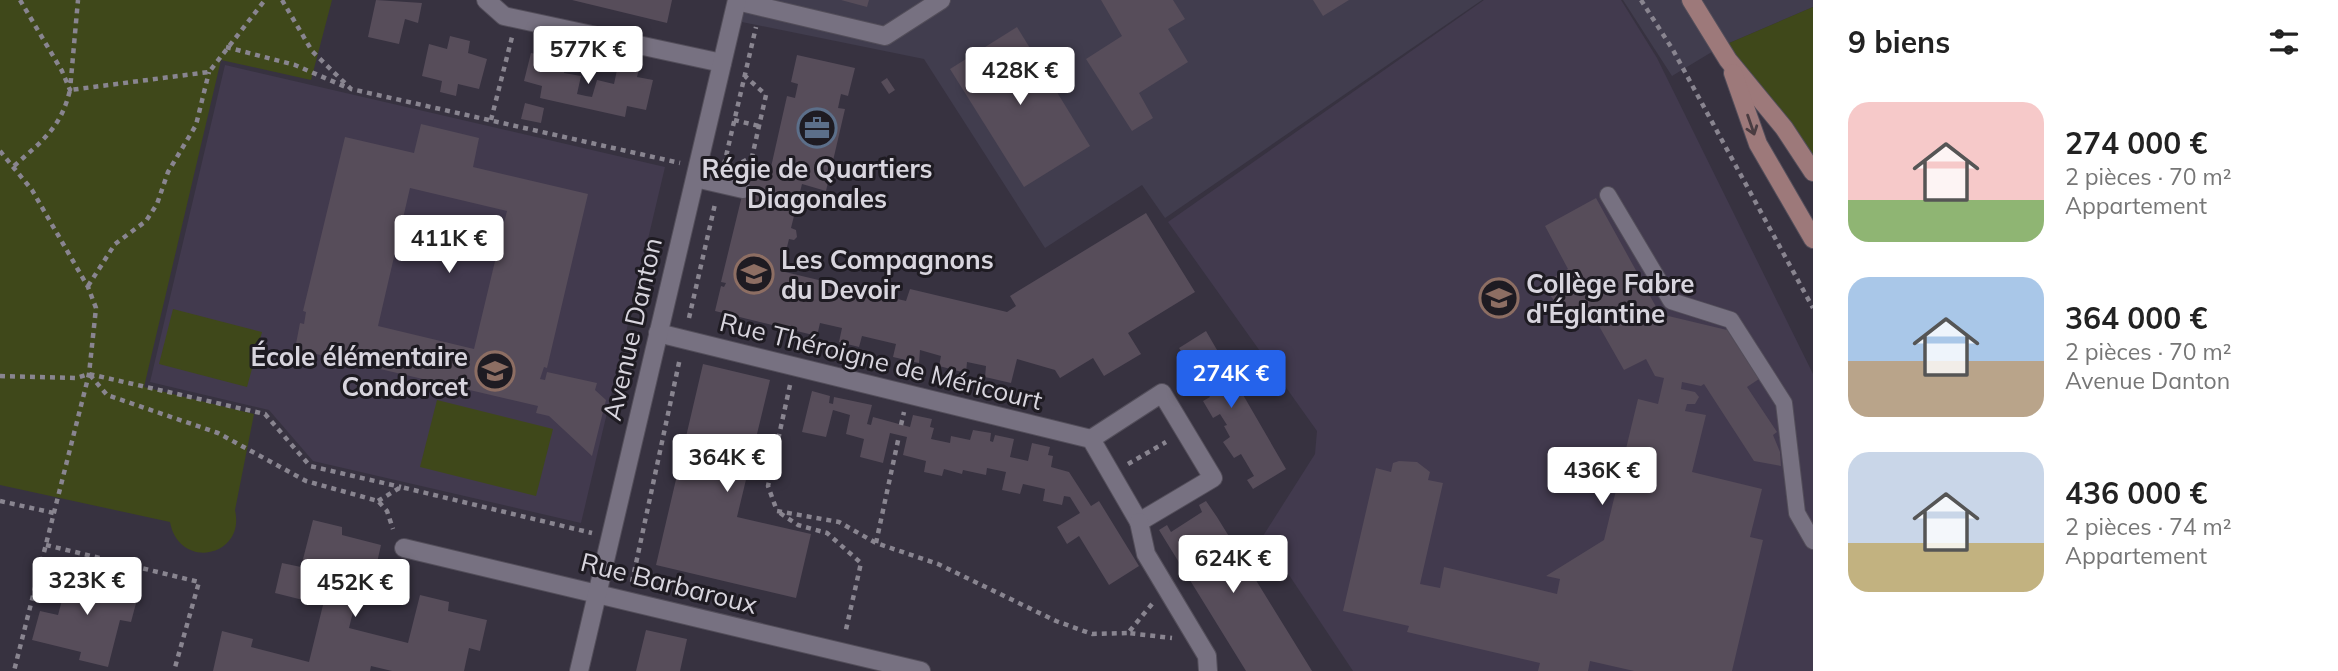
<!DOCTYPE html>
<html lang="fr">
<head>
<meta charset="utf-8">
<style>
	:root { --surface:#fff; --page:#f2f2f2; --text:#222; --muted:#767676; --accent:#2563eb }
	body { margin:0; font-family:Mulish,sans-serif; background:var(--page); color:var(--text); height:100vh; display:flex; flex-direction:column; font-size:26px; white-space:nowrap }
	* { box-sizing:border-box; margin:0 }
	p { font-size:23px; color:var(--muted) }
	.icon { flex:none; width:38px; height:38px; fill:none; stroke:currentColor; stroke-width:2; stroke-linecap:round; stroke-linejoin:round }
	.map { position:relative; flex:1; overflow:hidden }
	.sheet { display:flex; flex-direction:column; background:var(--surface); width:525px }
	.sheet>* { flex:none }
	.price { position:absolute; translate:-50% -60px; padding:0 16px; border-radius:7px; background:#fff; color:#222; font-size:23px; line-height:46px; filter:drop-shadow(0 2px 4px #0008) }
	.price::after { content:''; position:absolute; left:50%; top:42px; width:21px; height:16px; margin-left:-10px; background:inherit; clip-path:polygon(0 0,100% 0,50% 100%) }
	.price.selected { background:var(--accent); color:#fff }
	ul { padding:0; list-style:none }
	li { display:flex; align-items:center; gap:21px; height:175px; padding:0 35px }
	li span { display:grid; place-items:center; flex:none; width:196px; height:140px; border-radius:21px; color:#555 }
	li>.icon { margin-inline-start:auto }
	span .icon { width:84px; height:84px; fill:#fffc; stroke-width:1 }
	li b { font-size:30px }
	h2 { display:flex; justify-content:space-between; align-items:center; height:84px; padding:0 35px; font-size:30px }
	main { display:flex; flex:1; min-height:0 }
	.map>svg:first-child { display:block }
	.industrial { fill:#413d4e }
	.built { fill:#423a4e }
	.green { fill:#3f481a }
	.building { fill:#574d5a; fill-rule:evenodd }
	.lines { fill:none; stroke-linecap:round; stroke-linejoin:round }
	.service-casing { stroke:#534e5a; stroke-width:18 }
	.minor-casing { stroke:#534e5a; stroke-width:20 }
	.secondary-casing { stroke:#534e5a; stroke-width:20 }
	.path { stroke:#898590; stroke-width:4.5; stroke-dasharray:5 5; stroke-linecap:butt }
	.service { stroke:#777181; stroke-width:16 }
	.minor { stroke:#777181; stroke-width:18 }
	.secondary { stroke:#9d797a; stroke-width:18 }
	.oneway { stroke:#4a3c41 }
	.labels { text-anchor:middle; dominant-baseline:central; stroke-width:6; stroke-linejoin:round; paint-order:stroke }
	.poi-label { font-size:26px; font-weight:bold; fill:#d8d5de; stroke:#1e1b22; text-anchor:start }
	.street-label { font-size:26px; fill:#d8d5de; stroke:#1e1b22 }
</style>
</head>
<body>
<main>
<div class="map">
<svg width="1813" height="671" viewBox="0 0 1813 671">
	<rect width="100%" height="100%" fill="#373240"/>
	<g class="industrial">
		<path d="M737,0H1482L1165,218L1142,185L1045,248L924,59L732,20Z"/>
		<path d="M1623,0H1813V7L1720,47L1672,76Z"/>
	</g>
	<g class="built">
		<path d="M1484,0H1621L1657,58L1813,374V671H1353L1263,536L1315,454L1317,431L1168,222Z"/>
		<path d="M225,65L665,167L581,523L313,461L269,410L150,382Z"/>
	</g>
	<g class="green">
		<path d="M0,0H332L311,80L221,60L144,387L254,414L235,510C246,557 179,571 170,522L0,485Z"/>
		<path d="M1813,7V172L1720,47Z"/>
		<path d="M173,309L262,332L247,387L159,364Z"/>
		<path d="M437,400L553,429L536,496L420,467Z"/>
	</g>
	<g class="building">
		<path d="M376,0L422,3L418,23L405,19L399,44L368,37Z"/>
		<path d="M572,0H672L667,23Z"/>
		<path d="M841,0H869L867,7Z"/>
		<path d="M1101,0H1173L1185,19L1168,29L1188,62L1139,93L1153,118L1132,131L1086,59L1122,36Z"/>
		<path d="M1313,0H1349L1323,16Z"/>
		<path d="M1017,27L1090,146L1024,187L950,69Z"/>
		<path d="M450,36L470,41L468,53L487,59L479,89L458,84L456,96L440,92L442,81L422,76L429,44L447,49Z"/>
		<path d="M549,43L560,45L557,57L567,59L564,73L581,76L577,94L586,96L592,97L597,80L614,84L617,70L626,72L628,62L640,64L637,77L653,80L646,110L627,106L625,117L540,98L542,86L524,81L531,53L547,56Z"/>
		<path d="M797,55L855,68L848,96L841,94L838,108L845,109L826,191L802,184L791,228L796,230L797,237L794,240L789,239L781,271L906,301L910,289L1007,312L1016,306L1010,296L1146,213L1195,292L1128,333L1141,354L1104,376L1093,358L1060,378L1055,370L1017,359L1011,383L985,377L986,366L967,362L966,373L939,366L941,356L920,350L919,363L893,357L896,344L862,336L859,347L839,342L842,328L820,323L817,336L715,311L721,286L724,287L726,283L721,282L748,171L769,176L787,96L795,98L798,84L791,82Z"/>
		<path d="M887,78L895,90L889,94L881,82Z"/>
		<path d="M525,103L544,108L541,123L521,119Z"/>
		<path d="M421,124L479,138L473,167L588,194L547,368L544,367L540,379L545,380L547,372L597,383L595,390L606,400L592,456L549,416L536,413L538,406L295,349L300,323L304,324L306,312L303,311L345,137L414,153ZM410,188L507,211L474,349L378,326Z"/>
		<path d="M1596,198L1660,314L1727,330L1759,379L1747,387L1777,432L1773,435L1780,452L1781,466L1754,461L1704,384L1701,386L1682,382L1681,389L1695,392L1699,397L1695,404H1687L1685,411L1706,415L1692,472L1762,489L1750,537L1763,540L1732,671H1634L1590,661L1588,671H1538L1540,663L1407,632L1409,626L1343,611L1376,468L1391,472L1393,463L1399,461L1417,462L1430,472L1428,480L1443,483L1420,584L1440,588L1444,567L1557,594L1560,579L1546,576L1604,540L1638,399L1658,404L1664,378L1655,376L1646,359L1624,370L1591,312L1570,323L1550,295L1547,281L1568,269L1545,226Z"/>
		<path d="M1206,331L1286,469L1253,489L1247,480L1254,476L1241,454L1234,458L1223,442L1230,437L1224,426L1227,425L1220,414L1213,418L1203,401L1210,397L1196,375L1189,380L1179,363L1186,358L1179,348Z"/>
		<path d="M703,364L770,380L737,517L811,534L796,598L656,565Z"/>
		<path d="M812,391L830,396L829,403L833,404L834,397L872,405L867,424L871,425L873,417L910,427L913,415L932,419L930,427L934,428L931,439L950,443L951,436L970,440L973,430L991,433L990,441L993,442L995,435L1014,439L1010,457L1028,461L1032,443L1050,447L1048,455L1053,456L1051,467L1069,472L1091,506L1099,501L1139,566L1109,585L1079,536L1067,544L1057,527L1080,513L1070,497L1064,496L1062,505L1043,501L1045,489L1023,484L1020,494L1002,490L1006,472L987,468L986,475L963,470L962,474L944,469L942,476L924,472L926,461L903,455L907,437L890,433L883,463L860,457L864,439L846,434L850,415L833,410L826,437L802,432Z"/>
		<path d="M1206,501L1217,517L1312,671H1246L1159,530L1167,525L1171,532L1202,512L1199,505Z"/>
		<path d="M313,520L342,527V535L381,545L374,576L363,572L349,628L408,643L420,595L449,602L448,611L487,620L480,651L469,648L464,671H392L371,666L370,671H213L222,631L253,639L251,647L309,662L323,605L275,593L282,563L301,567Z"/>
		<path d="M71,567L99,574L98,582L139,592L131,622L120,620L108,667L79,660L81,652L32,640L40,611L58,615Z"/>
		<path d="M646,630L687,639L680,671H636Z"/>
	</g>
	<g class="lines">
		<g class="service-casing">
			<g id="service">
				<path d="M695,179L743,190"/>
				<path d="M1608,195L1671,301L1731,320L1784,403L1797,513L1813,541"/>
			</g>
		</g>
		<g class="minor-casing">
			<g id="minor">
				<path d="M486,0L504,16L722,63"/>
				<path d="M737,1L885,36L941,0"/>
				<path d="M658,333L1091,439L1139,522L1213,478L1162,393L1091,439"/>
				<path d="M1139,522L1146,554L1207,656L1208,671"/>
				<path d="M404,548L921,671"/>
				<path d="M579,671L737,0"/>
			</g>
		</g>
		<g class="secondary-casing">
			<g id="secondary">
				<path d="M1691,0L1728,60L1784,128L1813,172"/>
				<path d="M1733,73L1758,144L1813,239"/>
			</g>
		</g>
		<g class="path">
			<path d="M20,0L62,71L70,90L78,0"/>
			<path d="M282,0L312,51L351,89L680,163"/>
			<path d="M1641,0L1673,50L1813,308"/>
			<path d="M226,47L295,65L348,88"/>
			<path d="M491,120L512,37"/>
			<path d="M734,120L759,126"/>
			<path d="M0,151L32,190L88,287L96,308L89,374L14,671"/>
			<path d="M724,165L756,27"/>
			<path d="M14,166C42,141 61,128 70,90L209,72L265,0"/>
			<path d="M733,167L752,157L766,95L745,76"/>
			<path d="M88,286L115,244L146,221L157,204L168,172L196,125L209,72"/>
			<path d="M689,318L715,204"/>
			<path d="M90,375L107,395L218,433L306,481L378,501L387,511L393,529"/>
			<path d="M0,376L76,378L89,374L265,414L310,466L401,487"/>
			<path d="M790,385L768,486L777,511L839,522L876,543L938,564L1056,621L1092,634L1128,633"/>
			<path d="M901,425L904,412"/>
			<path d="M1128,464L1166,442"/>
			<path d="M0,501L54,513"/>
			<path d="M378,501L401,487L592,533"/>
			<path d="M780,513L798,525L827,533L861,563L845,634"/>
			<path d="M876,543L899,436"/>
			<path d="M46,545L199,582L174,671"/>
			<path d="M632,582L680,358"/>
			<path d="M1152,604L1128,633L1172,638"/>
		</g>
		<use href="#service" class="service"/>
		<use href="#minor" class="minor"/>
		<use href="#secondary" class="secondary"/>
	</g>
	<defs><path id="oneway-shaft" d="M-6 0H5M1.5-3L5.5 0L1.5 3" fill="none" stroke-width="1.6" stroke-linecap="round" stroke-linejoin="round" transform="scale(1.75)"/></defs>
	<use class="oneway" href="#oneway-shaft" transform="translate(1751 125) rotate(71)"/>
	<defs>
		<g id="office-ring" transform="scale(2.0125)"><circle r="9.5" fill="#1e1b22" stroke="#5c6f8a" stroke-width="1.5"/><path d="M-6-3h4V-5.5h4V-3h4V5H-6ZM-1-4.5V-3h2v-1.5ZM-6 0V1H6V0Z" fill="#5c6f8a"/></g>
		<g id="university-ring" transform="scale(2.0125)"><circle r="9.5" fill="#1e1b22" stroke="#8d6e63" stroke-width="1.5"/><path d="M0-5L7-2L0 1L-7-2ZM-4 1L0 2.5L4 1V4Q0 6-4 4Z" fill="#8d6e63"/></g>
		<g id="school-ring" transform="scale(2.0125)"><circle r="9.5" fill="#1e1b22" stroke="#8d6e63" stroke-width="1.5"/><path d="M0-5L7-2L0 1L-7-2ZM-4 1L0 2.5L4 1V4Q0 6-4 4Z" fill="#8d6e63"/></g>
	</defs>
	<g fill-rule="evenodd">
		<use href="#office-ring" x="817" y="128"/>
		<use href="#university-ring" x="754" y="274"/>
		<use href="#school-ring" x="1499" y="298"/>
		<use href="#school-ring" x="495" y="371"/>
	</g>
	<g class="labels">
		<g class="poi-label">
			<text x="817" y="168" text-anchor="middle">Régie de Quartiers<tspan x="817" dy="30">Diagonales</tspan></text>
			<text x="781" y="259">Les Compagnons<tspan x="781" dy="30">du Devoir</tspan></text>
			<text x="1526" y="283">Collège Fabre<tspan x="1526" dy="30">d'Églantine</tspan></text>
			<text x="468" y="356" text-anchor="end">École élémentaire<tspan x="468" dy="30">Condorcet</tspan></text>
		</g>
		<g class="street-label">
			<text transform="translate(632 329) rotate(-77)">Avenue Danton</text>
			<text transform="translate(881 361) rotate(14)">Rue Théroigne de Méricourt</text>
			<text transform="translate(669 583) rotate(14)">Rue Barbaroux</text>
		</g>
	</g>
</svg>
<b class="price" style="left:588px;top:86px">577K €</b>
<b class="price" style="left:1020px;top:107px">428K €</b>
<b class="price" style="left:449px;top:275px">411K €</b>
<b class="price selected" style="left:1231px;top:410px">274K €</b>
<b class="price" style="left:727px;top:494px">364K €</b>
<b class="price" style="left:1602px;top:507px">436K €</b>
<b class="price" style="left:1233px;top:595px">624K €</b>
<b class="price" style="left:87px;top:617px">323K €</b>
<b class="price" style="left:355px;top:619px">452K €</b>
</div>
<section class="sheet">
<h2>9 biens<svg class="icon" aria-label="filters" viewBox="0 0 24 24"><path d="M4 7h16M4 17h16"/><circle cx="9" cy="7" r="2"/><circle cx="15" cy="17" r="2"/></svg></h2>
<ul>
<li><span style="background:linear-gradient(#f6c9c9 70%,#8fb573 0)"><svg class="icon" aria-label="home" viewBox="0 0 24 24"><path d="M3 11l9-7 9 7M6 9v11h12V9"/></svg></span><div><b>274 000 €</b><p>2 pièces · 70 m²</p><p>Appartement</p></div></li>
<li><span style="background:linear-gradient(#a9c7e8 60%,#b9a48a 0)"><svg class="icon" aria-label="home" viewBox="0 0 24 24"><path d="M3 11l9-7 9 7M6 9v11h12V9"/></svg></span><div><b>364 000 €</b><p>2 pièces · 70 m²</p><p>Avenue Danton</p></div></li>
<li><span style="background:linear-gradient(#c9d6e8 65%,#c2b280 0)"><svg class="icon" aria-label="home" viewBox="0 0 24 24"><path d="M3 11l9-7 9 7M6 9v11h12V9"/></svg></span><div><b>436 000 €</b><p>2 pièces · 74 m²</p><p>Appartement</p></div></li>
</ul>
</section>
</main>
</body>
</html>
